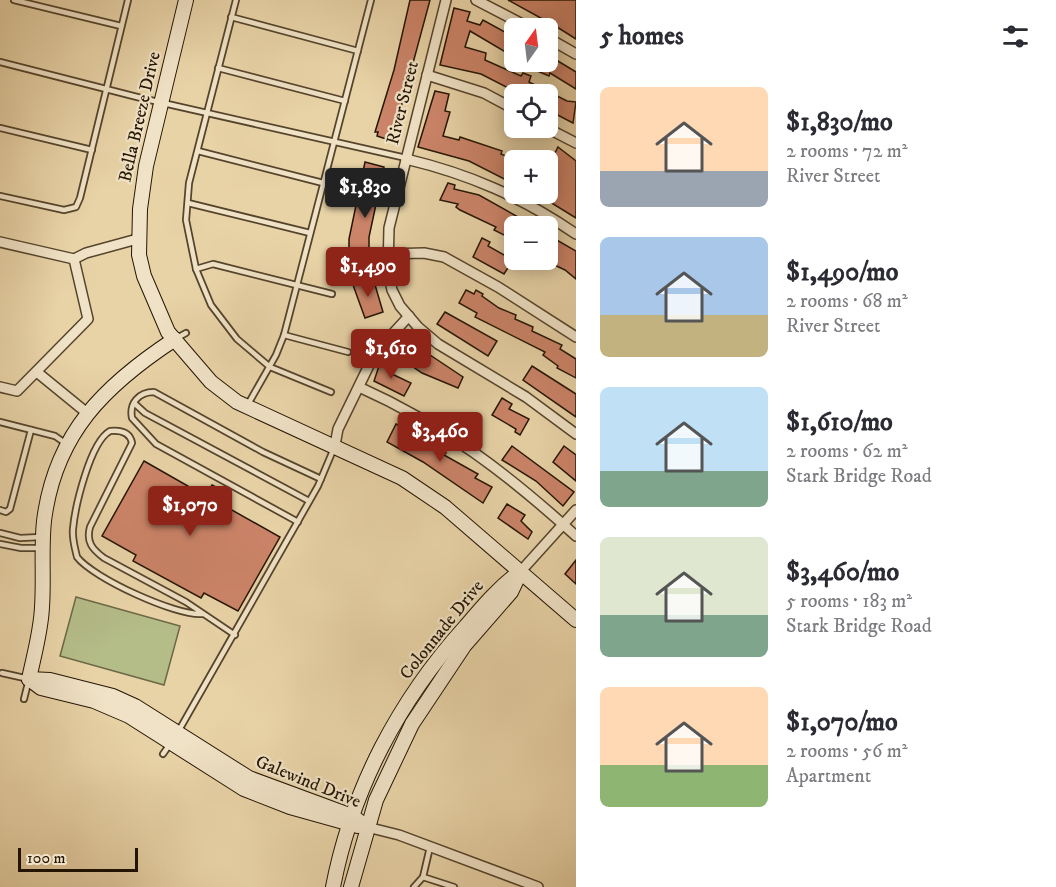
<!DOCTYPE html>
<html lang="en">
<head>
<meta charset="utf-8">
<style>
	:root { --surface:#fff; --page:#f7f7f7; --text:#2b2b33; --muted:#7c7c81; --accent:#8f2418 }
	body { margin:0; font-family:"IM FELL DW Pica",serif; background:var(--page); color:var(--text); height:100vh; display:flex; flex-direction:column; font-size:22px; white-space:nowrap }
	* { box-sizing:border-box; margin:0 }
	p { font-size:20px; color:var(--muted) }
	.icon { flex:none; width:33px; height:33px; fill:none; stroke:currentColor; stroke-width:2; stroke-linecap:round; stroke-linejoin:round }
	.map { position:relative; flex:1; overflow:hidden }
	.panel { display:flex; flex-direction:column; background:var(--surface); width:480px }
	.panel>* { flex:none }
	.needle { width:39px; rotate:14deg }
	.controls { position:absolute; left:504px; top:18px; display:grid; gap:12px }
	.controls a { display:grid; place-items:center; width:54px; height:54px; border-radius:9px; background:var(--surface); box-shadow:0 3px 15px #0003; font-size:30px }
	.scale { position:absolute; left:18px; bottom:15px; width:120px; box-sizing:border-box; padding-left:6px; border:3px solid #241503; border-top:0; font-size:16px; line-height:21px; white-space:nowrap; color:#241503; -webkit-text-stroke:4px #f0e2c6; paint-order:stroke }
	.price { position:absolute; translate:-50% -51px; padding:0 14px; border-radius:6px; background:var(--accent); color:#fff; font-size:20px; line-height:39px; filter:drop-shadow(0 2px 3px #0008) }
	.price::after { content:''; position:absolute; left:50%; top:36px; width:18px; height:14px; margin-left:-9px; background:inherit; clip-path:polygon(0 0,100% 0,50% 100%) }
	.price.on { background:#222; color:#fff }
	ul { padding:0; list-style:none }
	li { display:flex; align-items:center; gap:18px; height:150px; padding:0 24px }
	li span { display:grid; place-items:center; flex:none; width:168px; height:120px; border-radius:9px; color:#555 }
	li>.icon { margin-inline-start:auto }
	span .icon { width:72px; height:72px; fill:#fffc; stroke-width:1 }
	li b { font-size:26px }
	h2 { display:flex; justify-content:space-between; align-items:center; height:72px; padding:0 24px; font-size:26px }
	main { display:flex; flex:1; min-height:0 }
	.map>svg:first-child { display:block }
	.green { fill:#b4bc88; stroke:#6c6846; stroke-width:1.5 }
	.building { fill:#cc8469; stroke:#241503; stroke-width:1.5 }
	.lines { fill:none; stroke-linecap:round; stroke-linejoin:round }
	.lane-casing { stroke:#55442c; stroke-width:8 }
	.street-casing { stroke:#55442c; stroke-width:12 }
	.secondary-casing { stroke:#241503; stroke-width:16 }
	.lane { stroke:#f0e2c6; stroke-width:4.5 }
	.street { stroke:#f0e2c6; stroke-width:9 }
	.secondary { stroke:#f0e2c6; stroke-width:14 }
	.labels { text-anchor:middle; dominant-baseline:central; stroke-width:4.5; stroke-linejoin:round; paint-order:stroke }
	.street-label { font-size:18px; fill:#241503; stroke:#f0e2c6 }
</style>
</head>
<body>
<main>
<div class="map">
<svg width="576" height="887" viewBox="0 0 576 887">
	<rect width="100%" height="100%" fill="#e8d3a7"/>
	<filter id="stains"><feTurbulence type="fractalNoise" baseFrequency=".00333" numOctaves="4"/><feColorMatrix values="0 0 0 0 .2 0 0 0 0 .09 0 0 0 0 .02 0 0 0 .5 -.17"/></filter>
	<radialGradient id="worn" r=".72"><stop offset=".6" stop-color="#630" stop-opacity="0"/><stop offset="1" stop-color="#630" stop-opacity=".3"/></radialGradient>
	<path class="green" d="M76,597L180,626L164,685L60,656Z"/>
	<g class="building">
		<path d="M410,0H430L392,141L377,136L378,132H375L394,70Z"/>
		<path d="M508,0H576V39L557,27Z"/>
		<path d="M454,8L470,12L467,21L480,25L483,20L514,37V57L470,31L465,47L486,53L485,60L521,76L523,73L531,76L529,82L567,101L576,102L573,123L548,110V94H520L481,74L440,65Z"/>
		<path d="M548,55L576,72V89L550,73L549,76L535,70L520,62H548Z"/>
		<path d="M435,91L449,94L445,111L450,112L443,136L459,140L460,137L502,151L501,154L506,156L505,159L514,164V184L469,161L418,147Z"/>
		<path d="M558,147L576,161V218L537,194H548V167Z"/>
		<path d="M365,162L384,167L369,237V266H372V276L353,275L354,258H349V239Z"/>
		<path d="M448,183L455,185L454,189L479,195L527,222L524,226H514V240L494,230L496,227L460,210L456,207L458,204L440,200Z"/>
		<path d="M548,235L576,251V279L565,270L548,262Z"/>
		<path d="M482,238L490,242L488,246L513,260L504,274L473,257Z"/>
		<path d="M373,278L383,312L365,318L353,285Z"/>
		<path d="M466,290L474,294L476,290L483,294L482,296L499,308L516,315L515,319L533,327L532,331L562,345L560,349L576,359V378L557,368L558,366L543,355L545,352L475,317L477,313L459,303Z"/>
		<path d="M445,312L497,341L488,356L437,324Z"/>
		<path d="M403,337L463,377L458,388L422,373L393,353Z"/>
		<path d="M380,363L394,369L392,374L411,383L404,396L374,381Z"/>
		<path d="M532,366L576,394V417L523,380Z"/>
		<path d="M502,398L512,404L509,409L529,419L520,435L515,432L516,429L492,415Z"/>
		<path d="M396,424L402,427L400,430L446,453L444,455L478,474L475,478L492,487L483,503L423,462L387,442Z"/>
		<path d="M512,446L574,492L563,506L536,481L502,460Z"/>
		<path d="M564,446L576,455V481L553,462Z"/>
		<path d="M144,461L200,493L204,487L209,490L212,485L224,491L220,497L226,500L223,505L280,537L238,611L204,593L201,598L133,561L136,555L102,536Z"/>
		<path d="M507,504L525,515L521,521L532,532L528,539L498,518Z"/>
		<path d="M576,560V584L565,574Z"/>
	</g>
	<g class="lines">
		<g class="lane-casing">
			<g id="lane">
				<path d="M14,0L121,26"/>
				<path d="M236,0L189,183L186,220L196,269L211,305L237,339L270,367L331,392"/>
				<path d="M231,17L358,51"/>
				<path d="M0,62L141,98L406,158"/>
				<path d="M218,68L345,101"/>
				<path d="M0,128L92,150"/>
				<path d="M198,151L323,183"/>
				<path d="M0,196L64,210L76,207L80,198L128,0"/>
				<path d="M188,203L310,233"/>
				<path d="M196,269L213,264L332,294"/>
				<path d="M284,335L348,352"/>
				<path d="M177,338L186,333"/>
				<path d="M134,403L145,413L309,501"/>
				<path d="M247,406L276,355L284,335L371,0"/>
				<path d="M0,422L55,436L65,443"/>
				<path d="M0,510L6,512L10,509L31,430"/>
				<path d="M298,522L156,444L132,418C129,403 139,392 154,392L263,452L321,479"/>
				<path d="M0,533L20,538L41,537"/>
				<path d="M0,544L21,548H42"/>
				<path d="M202,614C176,616 93,578 77,557C75,548 72,539 73,529C75,507 90,442 110,431C120,430 130,432 132,443L90,527C86,542 92,549 104,558L186,602L235,635"/>
				<path d="M2,673L29,679L24,699"/>
				<path d="M178,732L318,486L334,448"/>
				<path d="M163,754L170,744"/>
				<path d="M430,847L423,877L454,887"/>
				<path d="M414,887L423,877"/>
			</g>
		</g>
		<g class="street-casing">
			<g id="street">
				<path d="M446,0L389,228L388,271L392,290L400,306L418,327L438,344L526,397L576,434"/>
				<path d="M476,0L530,28"/>
				<path d="M548,38L576,54"/>
				<path d="M427,75L484,93L514,109"/>
				<path d="M547,128L576,143"/>
				<path d="M406,159C469,174 522,197 576,234"/>
				<path d="M0,242L74,259L86,253L141,238"/>
				<path d="M387,254L424,253L444,257L498,287L576,337"/>
				<path d="M38,373L87,413"/>
				<path d="M0,387L17,391L88,319L74,259"/>
				<path d="M359,387C444,425 508,474 576,536"/>
				<path d="M335,445L338,429L375,353L409,316"/>
				<path d="M521,571L576,510"/>
				<path d="M367,827L399,835L538,887"/>
			</g>
		</g>
		<g class="secondary-casing">
			<g id="secondary">
				<path d="M186,0L146,166L140,209L139,255L144,276L168,332L211,382L237,402L402,478L445,507L576,620"/>
				<path d="M29,679C34,655 41,631 42,607C44,578 41,549 44,521C55,433 105,385 175,339"/>
				<path d="M29,679L50,680L113,696L135,706L249,778L352,816L367,827"/>
				<path d="M29,679L41,688L94,701L129,716L244,789L290,807L358,826"/>
				<path d="M333,887C352,789 399,700 466,626C483,606 499,587 521,571"/>
				<path d="M351,887L376,800L412,724L464,646L511,592L520,573"/>
			</g>
		</g>
		<use href="#lane" class="lane"/>
		<use href="#street" class="street"/>
		<use href="#secondary" class="secondary"/>
	</g>
	<g class="labels">
		<g class="street-label">
			<text transform="translate(403 103) rotate(-76)">River Street</text>
			<text transform="translate(140 117) rotate(-77)">Bella Breeze Drive</text>
			<text transform="translate(442 630) rotate(-51)">Colonnade Drive</text>
			<text transform="translate(308 782) rotate(22)">Galewind Drive</text>
		</g>
	</g>
	<rect width="100%" height="100%" filter="url(#stains)"/>
	<rect width="100%" height="100%" fill="url(#worn)"/>
</svg>
<div class="controls">
<a><svg class="needle" viewBox="-14 -14 28 28"><path d="M0-13l5 13h-10z" fill="#e53935"/><path d="M0 13l5-13h-10z" fill="#7c7c81"/></svg></a>
<a><svg class="icon" aria-label="locate" viewBox="0 0 24 24"><circle cx="12" cy="12" r="6"/><path d="M12 2v4M12 18v4M2 12h4M18 12h4"/></svg></a>
<a>+</a>
<a>−</a>
</div>
<div class="scale">100 m</div>
<b class="price on" style="left:365px;top:219px">$1,830</b>
<b class="price" style="left:368px;top:298px">$1,490</b>
<b class="price" style="left:391px;top:380px">$1,610</b>
<b class="price" style="left:440px;top:463px">$3,460</b>
<b class="price" style="left:190px;top:537px">$1,070</b>
</div>
<section class="panel">
<h2>5 homes<svg class="icon" aria-label="filters" viewBox="0 0 24 24"><path d="M4 7h16M4 17h16"/><circle cx="9" cy="7" r="2"/><circle cx="15" cy="17" r="2"/></svg></h2>
<ul>
<li><span style="background:linear-gradient(#ffd9b3 70%,#9aa5b1 0)"><svg class="icon" aria-label="home" viewBox="0 0 24 24"><path d="M3 11l9-7 9 7M6 9v11h12V9"/></svg></span><div><b>$1,830/mo</b><p>2 rooms · 72 m²</p><p>River Street</p></div></li>
<li><span style="background:linear-gradient(#a9c7e8 65%,#c2b280 0)"><svg class="icon" aria-label="home" viewBox="0 0 24 24"><path d="M3 11l9-7 9 7M6 9v11h12V9"/></svg></span><div><b>$1,490/mo</b><p>2 rooms · 68 m²</p><p>River Street</p></div></li>
<li><span style="background:linear-gradient(#bfe0f5 70%,#7fa58c 0)"><svg class="icon" aria-label="home" viewBox="0 0 24 24"><path d="M3 11l9-7 9 7M6 9v11h12V9"/></svg></span><div><b>$1,610/mo</b><p>2 rooms · 62 m²</p><p>Stark Bridge Road</p></div></li>
<li><span style="background:linear-gradient(#dfe7d0 65%,#7fa58c 0)"><svg class="icon" aria-label="home" viewBox="0 0 24 24"><path d="M3 11l9-7 9 7M6 9v11h12V9"/></svg></span><div><b>$3,460/mo</b><p>5 rooms · 183 m²</p><p>Stark Bridge Road</p></div></li>
<li><span style="background:linear-gradient(#ffd9b3 65%,#8fb573 0)"><svg class="icon" aria-label="home" viewBox="0 0 24 24"><path d="M3 11l9-7 9 7M6 9v11h12V9"/></svg></span><div><b>$1,070/mo</b><p>2 rooms · 56 m²</p><p>Apartment</p></div></li>
</ul>
</section>
</main>
</body>
</html>
